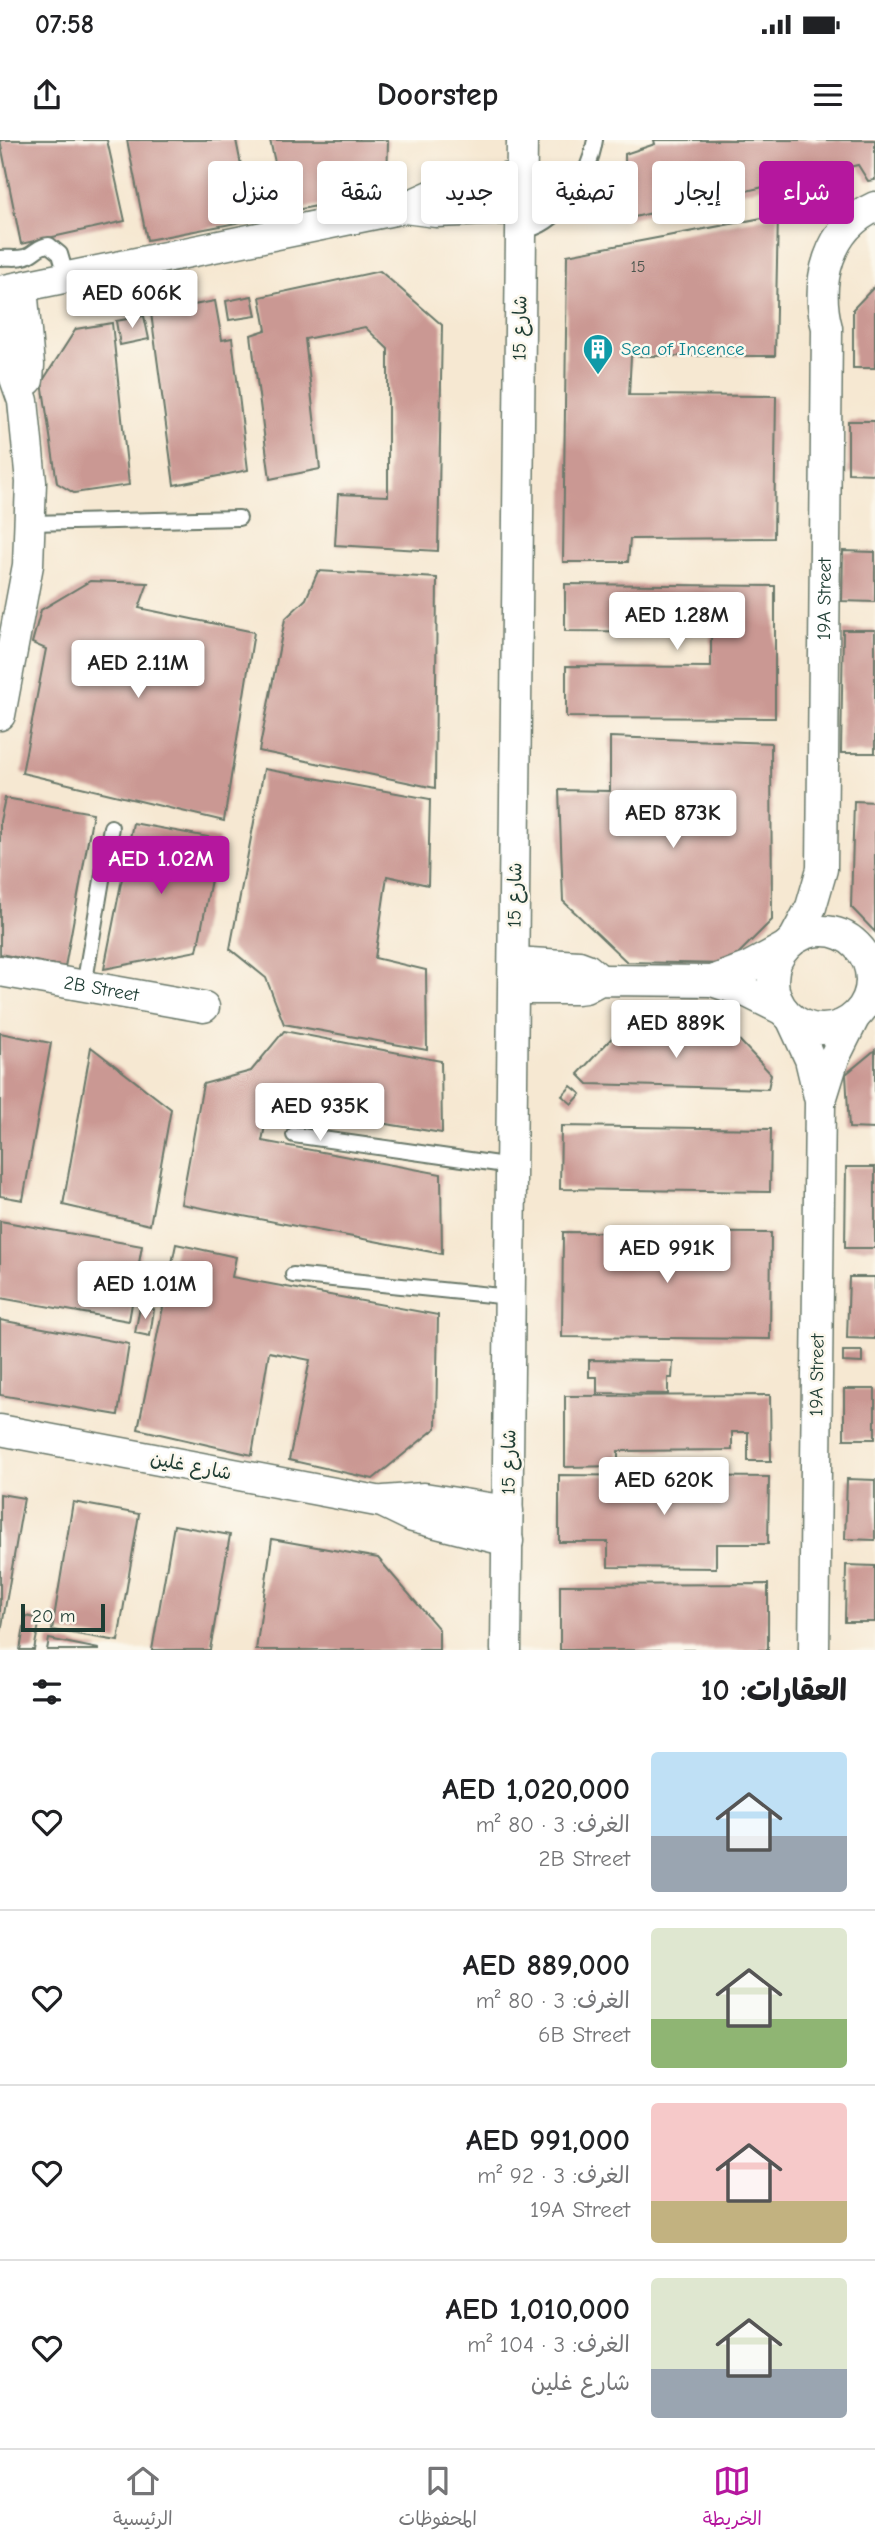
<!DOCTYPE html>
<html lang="ar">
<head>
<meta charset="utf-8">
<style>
	:root { --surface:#fff; --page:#f2f2f2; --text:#202124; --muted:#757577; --line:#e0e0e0; --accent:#b5179e }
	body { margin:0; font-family:"Comic Neue","Playpen Sans Arabic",sans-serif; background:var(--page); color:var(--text); direction:rtl; height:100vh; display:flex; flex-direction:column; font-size:26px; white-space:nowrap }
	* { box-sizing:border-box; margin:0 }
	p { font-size:23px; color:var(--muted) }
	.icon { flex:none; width:38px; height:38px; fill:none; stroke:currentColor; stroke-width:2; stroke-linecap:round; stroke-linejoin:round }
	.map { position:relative; height:1510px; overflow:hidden; direction:ltr }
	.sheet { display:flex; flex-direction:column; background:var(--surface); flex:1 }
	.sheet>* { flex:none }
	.hud { position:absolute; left:21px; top:21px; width:833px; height:63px; direction:rtl; display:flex; gap:14px }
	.scale { position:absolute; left:21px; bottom:18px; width:84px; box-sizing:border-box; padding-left:7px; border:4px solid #1f3d34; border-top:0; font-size:19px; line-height:24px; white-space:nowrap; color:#1f3d34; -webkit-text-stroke:5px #fbf7ec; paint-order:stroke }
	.price { position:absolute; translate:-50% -60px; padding:0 16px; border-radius:7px; background:#fff; color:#222; font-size:23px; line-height:46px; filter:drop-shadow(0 2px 4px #0008) }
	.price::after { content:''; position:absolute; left:50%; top:42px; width:21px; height:16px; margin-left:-10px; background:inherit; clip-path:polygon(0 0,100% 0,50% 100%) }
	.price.on { background:var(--accent); color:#fff }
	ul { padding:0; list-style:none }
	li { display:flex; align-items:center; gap:21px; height:175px; padding:0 28px }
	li+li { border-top:2px solid var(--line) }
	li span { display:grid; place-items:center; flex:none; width:196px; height:140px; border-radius:7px; color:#555 }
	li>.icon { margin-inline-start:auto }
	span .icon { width:84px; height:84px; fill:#fffc; stroke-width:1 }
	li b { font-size:30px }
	h2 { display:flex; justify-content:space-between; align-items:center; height:84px; padding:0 28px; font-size:30px }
	.pill { padding:0 24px; border-radius:7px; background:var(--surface); box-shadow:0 4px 10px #0003; font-size:24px; line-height:63px }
	.pill.on { background:var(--accent); color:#fff }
	.status { display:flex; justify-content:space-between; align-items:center; height:49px; padding:0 35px; background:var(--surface); direction:ltr }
	.status svg { height:19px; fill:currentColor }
	header { display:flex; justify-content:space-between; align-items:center; height:91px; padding:0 28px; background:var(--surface); font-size:32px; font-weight:600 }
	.tabs { display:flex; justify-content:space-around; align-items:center; height:98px; border-top:2px solid var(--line); background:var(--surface); font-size:19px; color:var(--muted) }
	.tabs a { display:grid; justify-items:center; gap:4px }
	.tabs .on { color:var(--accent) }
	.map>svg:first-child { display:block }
	.building { fill:#ca9893 }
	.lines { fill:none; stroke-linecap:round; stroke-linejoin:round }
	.lane-casing { stroke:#6a796b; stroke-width:18 }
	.street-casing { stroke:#6a796b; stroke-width:33 }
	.lane { stroke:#fff; stroke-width:14 }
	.street { stroke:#fff; stroke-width:30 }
	.labels { text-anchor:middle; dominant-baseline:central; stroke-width:5; stroke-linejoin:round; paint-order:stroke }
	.number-label { font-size:16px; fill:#4a544c }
	.street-label { font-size:19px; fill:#1f3d34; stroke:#fbf7ec }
	.culture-label { font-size:19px; fill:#0d838f; stroke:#fbf7ec; text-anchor:start }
</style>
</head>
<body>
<div class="status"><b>07:58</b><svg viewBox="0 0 49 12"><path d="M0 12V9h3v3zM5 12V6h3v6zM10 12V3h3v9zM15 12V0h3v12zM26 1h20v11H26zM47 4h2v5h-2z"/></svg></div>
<header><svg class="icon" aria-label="menu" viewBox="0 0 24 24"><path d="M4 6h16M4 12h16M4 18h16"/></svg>Doorstep<svg class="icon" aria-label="share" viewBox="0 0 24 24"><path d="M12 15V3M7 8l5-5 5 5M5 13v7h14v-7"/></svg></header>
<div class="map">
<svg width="875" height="1510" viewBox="0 0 875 1510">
	<rect width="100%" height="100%" fill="#fbf7ec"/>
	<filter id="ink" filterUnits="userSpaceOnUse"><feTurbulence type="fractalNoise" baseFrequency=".0143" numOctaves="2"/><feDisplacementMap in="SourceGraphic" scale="14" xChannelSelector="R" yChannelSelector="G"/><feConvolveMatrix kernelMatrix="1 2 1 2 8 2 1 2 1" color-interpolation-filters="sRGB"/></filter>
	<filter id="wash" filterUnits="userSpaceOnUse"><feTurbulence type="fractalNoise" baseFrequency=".00686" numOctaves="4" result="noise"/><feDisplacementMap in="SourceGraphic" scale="28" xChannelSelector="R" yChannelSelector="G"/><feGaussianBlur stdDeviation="1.57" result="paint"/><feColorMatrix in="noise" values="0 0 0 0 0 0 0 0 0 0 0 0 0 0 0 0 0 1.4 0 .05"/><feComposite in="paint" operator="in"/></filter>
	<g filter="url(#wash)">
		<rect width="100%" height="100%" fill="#f6e8d2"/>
		<g id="blocks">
			<g class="building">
				<path d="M0,0H107L125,81L21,104Z"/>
				<path d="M127,0H236L252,80L147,100Z"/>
				<path d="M270,0H388L387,52L286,72Z"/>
				<path d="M654,0H875V40L868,41L858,25L626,79L625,14L655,4Z"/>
				<path d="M778,75L775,216H631L629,255L776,256L774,398L630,399L628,422H563L567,115Z"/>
				<path d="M380,131L442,185L438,411L335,405L338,354L388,356V209L365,187L305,199L320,329L270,339L251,195L266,190L260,157Z"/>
				<path d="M875,146V228H853V169Z"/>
				<path d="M252,156L256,176L229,180L226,161Z"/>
				<path d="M215,161L222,200L232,198L248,330L174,345L151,173Z"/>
				<path d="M144,176L149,199L120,205L116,181Z"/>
				<path d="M112,183L129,345L74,353L57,343L42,242L76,189Z"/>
				<path d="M848,281H875V334L848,333Z"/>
				<path d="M843,411L875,412V462L842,461Z"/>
				<path d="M318,431L437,438L435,648L259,611L285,479L306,459Z"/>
				<path d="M90,441L148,443L139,468L254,492L224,681L22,633L46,509L32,503L41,470Z"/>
				<path d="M565,444L775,446V578L566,577V526L711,527V492L565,491Z"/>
				<path d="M843,490H875V613H841Z"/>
				<path d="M610,597L771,603L772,780L728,824L627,822L563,761L559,650L610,651Z"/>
				<path d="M264,629L430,659L428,745L387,736L375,818L426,830L427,910L284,884L266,838L230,809Z"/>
				<path d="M5,658L93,673L65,827L0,814V681Z"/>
				<path d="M854,661L875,662V792L851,767Z"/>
				<path d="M133,683L219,699L197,811L104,829Z"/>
				<path d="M622,887L728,888L771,934L768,949L588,944L578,934Z"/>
				<path d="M284,891L441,921L442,993L269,965L262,1001L441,1034L442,1114L181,1064L203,944L251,931Z"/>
				<path d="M0,893L51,903L23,1060L0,1056Z"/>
				<path d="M91,907L171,969L150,1085L63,1065Z"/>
				<path d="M875,910V989L849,988L846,934Z"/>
				<path d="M571,946L581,954L572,964L562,956Z"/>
				<path d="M561,986L771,989L770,1052L560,1049Z"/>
				<path d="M846,1027H875V1108H845Z"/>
				<path d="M0,1081L142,1106L129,1181L0,1158Z"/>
				<path d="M563,1092L771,1093L770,1199L562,1197Z"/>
				<path d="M176,1104L236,1117L232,1137L438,1175L436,1288L373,1339L289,1320L310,1220L269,1212L252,1315L138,1289Z"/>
				<path d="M849,1137H875V1199L847,1198Z"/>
				<path d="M140,1167L154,1169L150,1196L135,1193Z"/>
				<path d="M0,1180L129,1204L118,1275L0,1255Z"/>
				<path d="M843,1211H862V1223L843,1222Z"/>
				<path d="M589,1220L673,1221L672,1238H668V1254L597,1253V1237H589Z"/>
				<rect x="844" y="1249" width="31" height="50"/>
				<path d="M770,1255L771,1321H748V1292H732V1310L618,1311V1326L565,1327V1256Z"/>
				<path d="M559,1335L769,1337L768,1404H716V1428L608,1427V1402H559Z"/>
				<path d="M847,1339L875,1340V1400L845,1399Z"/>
				<path d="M0,1354L24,1358L1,1492H0Z"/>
				<path d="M73,1362L139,1374L118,1501L52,1490Z"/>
				<path d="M174,1385L230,1395L210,1510H152Z"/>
				<path d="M272,1399L378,1418L439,1489V1510H256Z"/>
				<path d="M846,1425L875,1426V1482H845Z"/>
				<path d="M768,1444V1510H560V1445Z"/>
				<path d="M26,1476L40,1479L34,1510H20Z"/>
				<path d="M49,1499L99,1509V1510H47Z"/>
			</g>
		</g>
	</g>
	<g filter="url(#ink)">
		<use href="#blocks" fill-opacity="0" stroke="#6a796b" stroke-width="2"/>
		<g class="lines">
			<g class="lane-casing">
				<g id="lane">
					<path d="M521,36L546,47L573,52"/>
					<path d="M521,91C560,87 589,36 595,0"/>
					<path d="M0,118C8,117 16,119 24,117C34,115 38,105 49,105L60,114L67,138"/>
					<path d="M31,383L239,378"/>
					<path d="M84,846L111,687"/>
					<path d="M294,995L512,1026"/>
					<path d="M293,1135L510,1157"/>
				</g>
			</g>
			<g class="street-casing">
				<g id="street">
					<path d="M405,68L436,72L521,69"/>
					<path d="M22,147L29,225L28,240"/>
					<path d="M0,151L404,68L444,50L521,36"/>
					<path d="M0,165L10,224L23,261L31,342L28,425L0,575"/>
					<circle cx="822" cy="840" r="49"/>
					<path id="s1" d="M794,799L811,767L822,729L827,188C815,142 828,88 875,67"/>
					<path d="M514,822L579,826L587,829L600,840"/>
					<path id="s2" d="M0,831L204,867"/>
					<path d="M712,841L749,827L784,808"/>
					<path d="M514,849H577L585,848L600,840L712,841L749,853L783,870"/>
					<path d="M792,880L810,919L820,961L814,1510"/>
					<path d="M821,960L834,918L854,878"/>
					<path d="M0,1290L382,1362L413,1377L508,1401"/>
					<path d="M384,1361L424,1358L508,1371"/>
					<path d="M506,1510L522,0"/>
				</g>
			</g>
			<use href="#lane" class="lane"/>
			<use href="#street" class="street"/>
		</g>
	</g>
	<defs>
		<g id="building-pin" transform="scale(1.575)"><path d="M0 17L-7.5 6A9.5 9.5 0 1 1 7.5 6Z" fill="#0f9aa8" stroke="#fbf7ec"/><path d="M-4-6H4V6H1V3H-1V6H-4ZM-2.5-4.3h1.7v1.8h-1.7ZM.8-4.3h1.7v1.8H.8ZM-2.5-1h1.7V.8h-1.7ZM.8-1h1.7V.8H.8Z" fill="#fff"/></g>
	</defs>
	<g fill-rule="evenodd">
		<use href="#building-pin" x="598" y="209"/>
	</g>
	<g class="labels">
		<g class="number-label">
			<text x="638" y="127">15</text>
		</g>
		<g class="street-label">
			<text transform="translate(520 188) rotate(-89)">شارع 15</text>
			<text stroke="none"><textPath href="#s1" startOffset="346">19A Street</textPath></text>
			<text transform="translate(515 755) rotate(-89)">شارع 15</text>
			<text stroke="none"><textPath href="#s2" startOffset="103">2B Street</textPath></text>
			<text transform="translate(817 1235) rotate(-89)">19A Street</text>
			<text transform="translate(509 1322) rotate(-89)">شارع 15</text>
			<text transform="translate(191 1326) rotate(11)">شارع غلين</text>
		</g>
		<g class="culture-label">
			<text x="621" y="209">Sea of Incence</text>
		</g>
	</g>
</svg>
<div class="scale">20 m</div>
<b class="price" style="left:132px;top:190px">AED 606K</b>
<b class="price" style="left:677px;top:512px">AED 1.28M</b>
<b class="price" style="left:138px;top:560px">AED 2.11M</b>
<b class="price" style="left:673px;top:710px">AED 873K</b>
<b class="price on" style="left:161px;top:756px">AED 1.02M</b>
<b class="price" style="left:676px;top:920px">AED 889K</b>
<b class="price" style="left:320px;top:1003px">AED 935K</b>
<b class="price" style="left:667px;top:1145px">AED 991K</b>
<b class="price" style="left:145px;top:1181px">AED 1.01M</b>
<b class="price" style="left:664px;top:1377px">AED 620K</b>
<div class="hud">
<a class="pill on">شراء</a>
<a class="pill">إيجار</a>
<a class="pill">تصفية</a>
<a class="pill">جديد</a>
<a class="pill">شقة</a>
<a class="pill">منزل</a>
</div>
</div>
<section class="sheet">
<h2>العقارات: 10<svg class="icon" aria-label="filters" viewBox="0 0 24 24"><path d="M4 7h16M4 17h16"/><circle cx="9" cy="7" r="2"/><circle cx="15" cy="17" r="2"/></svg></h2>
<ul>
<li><span style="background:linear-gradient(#bfe0f5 60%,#9aa5b1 0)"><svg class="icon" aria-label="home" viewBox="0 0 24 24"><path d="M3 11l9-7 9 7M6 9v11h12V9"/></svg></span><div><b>AED 1,020,000</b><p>الغرف: 3 · 80 m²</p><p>2B Street</p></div><svg class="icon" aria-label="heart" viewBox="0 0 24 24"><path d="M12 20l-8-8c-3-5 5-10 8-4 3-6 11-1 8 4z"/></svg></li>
<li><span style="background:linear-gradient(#dfe7d0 65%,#8fb573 0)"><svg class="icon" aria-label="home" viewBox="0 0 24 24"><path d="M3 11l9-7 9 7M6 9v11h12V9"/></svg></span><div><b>AED 889,000</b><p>الغرف: 3 · 80 m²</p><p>6B Street</p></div><svg class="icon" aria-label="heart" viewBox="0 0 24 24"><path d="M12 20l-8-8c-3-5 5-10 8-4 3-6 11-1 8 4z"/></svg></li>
<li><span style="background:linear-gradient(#f6c9c9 70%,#c2b280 0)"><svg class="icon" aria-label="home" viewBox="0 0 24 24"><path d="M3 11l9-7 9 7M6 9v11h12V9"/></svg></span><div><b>AED 991,000</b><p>الغرف: 3 · 92 m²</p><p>19A Street</p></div><svg class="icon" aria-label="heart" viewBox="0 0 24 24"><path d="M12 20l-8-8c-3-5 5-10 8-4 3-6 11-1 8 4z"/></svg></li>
<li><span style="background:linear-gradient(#dfe7d0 65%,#9aa5b1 0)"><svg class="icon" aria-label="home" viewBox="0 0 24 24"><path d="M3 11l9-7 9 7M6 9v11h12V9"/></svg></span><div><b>AED 1,010,000</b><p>الغرف: 3 · 104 m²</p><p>شارع غلين</p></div><svg class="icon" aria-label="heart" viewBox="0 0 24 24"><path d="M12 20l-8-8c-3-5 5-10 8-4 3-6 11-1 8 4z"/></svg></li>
</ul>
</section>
<nav class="tabs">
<a class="on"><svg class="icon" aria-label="map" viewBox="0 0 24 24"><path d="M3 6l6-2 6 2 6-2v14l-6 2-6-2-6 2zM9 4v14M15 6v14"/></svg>الخريطة</a>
<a><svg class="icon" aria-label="saved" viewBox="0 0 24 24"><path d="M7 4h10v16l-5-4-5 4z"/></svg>المحفوظات</a>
<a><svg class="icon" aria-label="home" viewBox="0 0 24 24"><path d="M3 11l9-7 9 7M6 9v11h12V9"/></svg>الرئيسية</a>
</nav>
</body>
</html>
